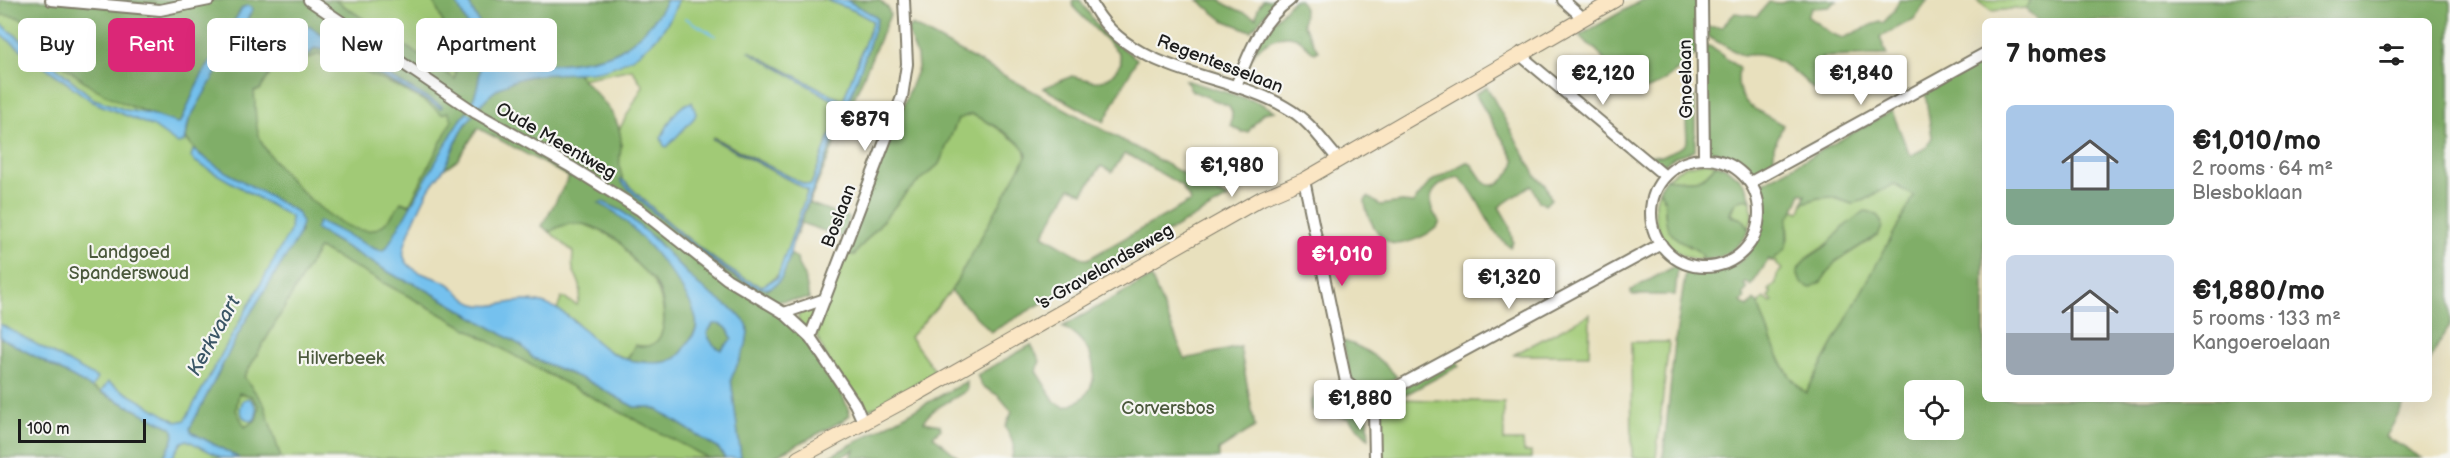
<!DOCTYPE html>
<html lang="en">
<head>
<meta charset="utf-8">
<style>
	:root { --surface:#fff; --page:#f2f2f2; --text:#222; --muted:#767676; --accent:#db2777 }
	body { margin:0; font-family:"Balsamiq Sans",sans-serif; background:var(--page); color:var(--text); height:100vh; display:flex; flex-direction:column; font-size:22px; white-space:nowrap }
	* { box-sizing:border-box; margin:0 }
	p { font-size:20px; color:var(--muted) }
	.icon { flex:none; width:33px; height:33px; fill:none; stroke:currentColor; stroke-width:2; stroke-linecap:round; stroke-linejoin:round }
	.map { position:relative; flex:1; overflow:hidden }
	.details { position:absolute; left:1982px; top:18px; width:450px; height:384px; display:flex; flex-direction:column; background:var(--surface); border-radius:9px; box-shadow:0 6px 24px #0002 }
	.details>* { flex:none }
	.hud { position:absolute; left:18px; top:18px; width:570px; height:54px; display:flex; gap:12px }
	.controls { position:absolute; left:1904px; top:380px; display:grid; gap:12px }
	.controls a { display:grid; place-items:center; width:60px; height:60px; border-radius:9px; background:var(--surface); box-shadow:0 6px 24px #0002; font-size:30px }
	.scale { position:absolute; left:18px; bottom:15px; width:128px; box-sizing:border-box; padding-left:6px; border:3px solid #1c1c1c; border-top:0; font-size:16px; line-height:21px; white-space:nowrap; color:#1c1c1c; -webkit-text-stroke:4px #f6f6f2; paint-order:stroke }
	.price { position:absolute; translate:-50% -51px; padding:0 14px; border-radius:6px; background:#fff; color:#222; font-size:20px; line-height:39px; filter:drop-shadow(0 2px 3px #0008) }
	.price::after { content:''; position:absolute; left:50%; top:36px; width:18px; height:14px; margin-left:-9px; background:inherit; clip-path:polygon(0 0,100% 0,50% 100%) }
	.price.active { background:var(--accent); color:#fff }
	ul { padding:0; list-style:none }
	li { display:flex; align-items:center; gap:18px; height:150px; padding:0 24px }
	li span { display:grid; place-items:center; flex:none; width:168px; height:120px; border-radius:9px; color:#555 }
	li>.icon { margin-inline-start:auto }
	span .icon { width:72px; height:72px; fill:#fffc; stroke-width:1 }
	li b { font-size:26px }
	h2 { display:flex; justify-content:space-between; align-items:center; height:72px; padding:0 24px; font-size:26px }
	.chip { padding:0 21px; border-radius:9px; background:var(--surface); box-shadow:0 6px 24px #0002; font-size:21px; line-height:54px }
	.chip.active { background:var(--accent); color:#fff }
	.map>svg:first-child { display:block }
	.green { fill:#a1ca76; stroke:#5e7349; stroke-width:1.5; fill-rule:evenodd }
	.forest { fill:#80ae67; stroke:#4e6542; stroke-width:1.5; fill-rule:evenodd }
	.water { fill:#74c1ee; stroke:#486e85; stroke-width:1.5; fill-rule:evenodd }
	.lines { fill:none; stroke-linecap:round; stroke-linejoin:round }
	.stream { stroke:#74c1ee; stroke-width:2 }
	.street-casing { stroke:#827e6c; stroke-width:14 }
	.secondary-casing { stroke:#827e6c; stroke-width:16 }
	.street { stroke:#fff; stroke-width:10 }
	.secondary { stroke:#fbe6c4; stroke-width:14 }
	.labels { text-anchor:middle; dominant-baseline:central; stroke-width:4.5; stroke-linejoin:round; paint-order:stroke }
	.street-label { font-size:18px; fill:#1c1c1c; stroke:#f6f6f2 }
	.park-label { font-size:18px; fill:#4b593c; stroke:#f6f6f2 }
	.water-label { font-size:20px; font-style:italic; fill:#3b5666; stroke:#f6f6f2 }
</style>
</head>
<body>
<div class="map">
<svg width="2450" height="458" viewBox="0 0 2450 458">
	<rect width="100%" height="100%" fill="#f6f6f2"/>
	<filter id="ink" filterUnits="userSpaceOnUse"><feTurbulence type="fractalNoise" baseFrequency=".0167" numOctaves="2"/><feDisplacementMap in="SourceGraphic" scale="12" xChannelSelector="R" yChannelSelector="G"/><feConvolveMatrix kernelMatrix="1 2 1 2 8 2 1 2 1" color-interpolation-filters="sRGB"/></filter>
	<filter id="wash" filterUnits="userSpaceOnUse"><feTurbulence type="fractalNoise" baseFrequency=".008" numOctaves="4" result="noise"/><feDisplacementMap in="SourceGraphic" scale="24" xChannelSelector="R" yChannelSelector="G"/><feGaussianBlur stdDeviation="1.35" result="paint"/><feColorMatrix in="noise" values="0 0 0 0 0 0 0 0 0 0 0 0 0 0 0 0 0 1.4 0 .05"/><feComposite in="paint" operator="in"/></filter>
	<g filter="url(#wash)">
		<rect width="100%" height="100%" fill="#e8e0bd"/>
		<g class="green">
			<path d="M262,0H674L517,74L488,93L395,236L315,228L533,358L590,382L725,458H0V7Z"/>
			<path d="M678,0H826L855,11L873,21L843,101L749,51L842,105L811,185L804,184L713,137L712,139L808,190L780,273L764,286C732,281 648,205 623,180L617,165L621,144L619,130L643,86L632,69L582,79L576,72C621,71 663,44 678,0Z"/>
			<path d="M1976,0H2030L2026,8L1991,11Z"/>
			<path d="M971,114L990,123L1024,147L1026,158L951,291L910,337L936,372L876,407L866,410L862,407C849,389 817,350 816,328L845,254L854,255L906,193L939,164L958,119Z"/>
			<path d="M1706,162L1716,164C1701,185 1691,181 1666,178L1685,166Z"/>
			<path d="M1892,184L1915,196L1806,393C1780,373 1769,334 1758,304L1764,298L1771,303L1773,301L1768,297L1771,293L1768,290L1776,284L1777,275L1782,269L1776,264L1777,262L1771,261L1788,239L1787,218L1794,210L1800,212L1803,203L1818,198L1832,197L1852,204L1864,200ZM1846,225L1878,235L1834,263L1799,268L1808,257L1832,241Z"/>
			<path d="M1659,190L1665,198V215L1684,244L1699,251L1703,260C1666,259 1646,224 1659,190Z"/>
			<path d="M1745,198L1751,200L1752,217L1749,230L1745,221L1730,214L1736,202Z"/>
			<path d="M580,222C592,228 607,233 617,240C625,246 629,255 635,262C640,268 647,272 651,278C667,298 674,356 635,345L627,360L598,346L575,321L557,309L562,297L577,305C583,290 581,285 574,272C571,267 573,258 573,252L550,232L564,223Z"/>
			<path d="M810,308L813,313V322L804,327L798,320V315Z"/>
			<path d="M1590,314L1589,355H1513Z"/>
			<path d="M1631,342H1669L1656,458H1632Z"/>
			<path d="M1398,399L1504,402V441H1523L1524,452H1531V458H1379L1377,410Z"/>
		</g>
		<g class="forest">
			<path d="M0,0H335L455,79C459,52 443,24 433,0H455C479,47 495,79 457,125L395,236L387,247L381,251L315,229L399,278L418,285L451,304L522,346L533,358L590,382L634,407H649L658,410L719,449L725,458H708L540,370L432,309L319,248L244,377L264,404L281,458H239L191,432L190,428L243,325L301,231L297,212C266,192 204,169 186,138L189,120L252,9L246,6L242,8L199,80L181,123H177C145,112 111,101 84,81C76,75 65,68 59,60C40,33 36,16 0,15ZM310,27L363,62L442,106L441,108L378,74L325,50L314,48L309,54L303,48ZM289,31C292,41 302,49 307,59L319,54C356,69 412,89 442,114L448,112L452,120L409,205L401,202C394,213 386,227 372,230C339,237 279,172 263,145C254,130 256,108 254,91L260,90L283,53L285,45L282,41ZM239,393L251,396L259,406L256,420L245,427L236,410Z"/>
			<path d="M467,0H667C656,20 640,38 620,50C599,62 534,68 510,64C503,62 499,58 495,53Z"/>
			<path d="M846,0H879L888,8L890,15L809,203L849,218L842,237L801,223L793,243L877,20L875,16Z"/>
			<path d="M1073,0H1080L1103,34L1137,59L1104,122L1043,88L1072,76C1097,82 1105,88 1121,63L1119,53L1075,9L1072,4Z"/>
			<path d="M1198,0H1220L1227,5L1256,18L1258,8L1263,0H1277L1251,31L1223,20Z"/>
			<path d="M1293,0H1300L1304,9L1303,24L1318,51L1315,53C1309,49 1305,44 1300,40C1283,29 1261,44 1252,56L1260,37Z"/>
			<path d="M1642,0H1696V54C1679,68 1648,102 1624,88C1612,81 1607,61 1597,51C1591,45 1584,41 1579,36Z"/>
			<path d="M1788,0H1837L1829,7L1812,8L1807,16L1832,34L1843,38L1880,21L1883,23L1894,11L1899,0H1928L1914,19L1880,37L1887,55L1822,57L1827,73L1825,77L1828,84L1814,90C1797,72 1770,49 1743,56L1705,35V27H1722L1735,13L1757,16L1769,2L1782,3Z"/>
			<path d="M2030,0H2450V324L2429,362L2428,21H2037L2026,8Z"/>
			<path d="M912,25L1228,198L991,332L951,291L1027,155C1022,139 986,121 971,114L958,119L939,164L906,193L854,255L845,254L918,68L917,56L907,30ZM1124,154L1131,156L1181,185L1191,201L1088,259H1084L1043,235L1070,188L1083,193L1101,166L1112,172Z"/>
			<path d="M1705,45L1711,47L1739,68C1733,105 1755,108 1783,125L1774,147V165L1754,176C1740,160 1725,152 1704,150Z"/>
			<path d="M1984,60V399H2407L2386,437L2422,458H1663L1675,342L1686,270C1738,288 1779,232 1759,185L1892,111L1910,156L1927,147L1932,137L1925,93ZM1894,184L1914,196L1806,393C1780,373 1769,334 1758,304L1754,300L1748,307L1741,302L1745,297L1743,294L1748,288L1744,285L1746,282L1751,286L1769,259L1771,261C1795,245 1784,241 1788,218L1794,210L1801,193L1806,195L1803,203L1818,198L1832,197L1852,204L1864,200ZM1914,390H1953V429H1914Z"/>
			<path d="M576,72C591,90 616,109 620,133C624,152 615,158 623,180L621,179C647,209 715,271 750,285C756,287 763,287 769,289L782,277L790,254L797,258L798,265L805,276L809,299L777,301C780,318 793,325 804,338C820,355 844,393 850,415L842,421L772,458H741L731,379L746,345L748,332L747,324L736,312L698,285L653,238L622,211L603,202L600,204C606,207 614,211 620,216C640,233 702,300 696,328C695,333 690,339 687,344C675,369 651,363 627,360L635,345C670,355 668,306 657,285C651,276 642,270 635,262C629,255 624,245 617,240C596,225 572,216 550,232L542,226L569,177L478,128L458,159L444,169C462,128 483,82 533,74C547,72 562,73 576,72Z"/>
			<path d="M1185,80L1258,102L1275,111L1263,113L1248,132H1242L1231,126L1232,112L1229,106L1192,91Z"/>
			<path d="M1487,87L1536,176L1546,186L1551,199L1545,205L1539,201L1531,185L1499,207L1509,224L1513,242L1510,247C1486,230 1481,195 1458,177C1433,184 1421,199 1440,222C1436,233 1403,247 1391,243C1377,238 1365,214 1365,200L1368,197L1380,205L1402,202L1413,203L1430,182L1466,162L1471,164C1476,169 1480,178 1485,183C1497,192 1514,171 1515,160L1475,94Z"/>
			<path d="M1695,96V151L1676,156L1661,167L1646,155L1662,156L1684,146L1687,141C1687,126 1682,105 1695,96Z"/>
			<path d="M1716,164C1734,170 1746,182 1751,200C1741,195 1732,203 1730,214L1731,216L1742,219L1749,230C1739,249 1724,259 1703,260C1699,244 1677,245 1669,230C1661,217 1670,201 1659,190L1666,178C1691,181 1701,185 1716,164Z"/>
			<path d="M1864,211C1878,211 1887,223 1878,235L1836,261L1821,282L1810,288L1801,283L1797,272L1805,260L1826,246L1846,225Z"/>
			<path d="M1675,266L1678,267L1675,295H1633L1631,293V290Z"/>
			<path d="M1151,277L1185,359L1240,347L1255,427L1219,450V458H1011C1017,447 1011,437 1005,427L1012,412L999,396L982,386L977,375L1031,345L1040,361L1036,371L1055,402L1065,407C1109,395 1098,342 1062,327Z"/>
			<path d="M713,324C725,323 729,329 732,339L721,350C713,346 710,342 707,333Z"/>
			<path d="M0,337L92,388L172,428C178,438 168,449 163,458H0Z"/>
			<path d="M1343,341C1365,347 1382,360 1397,377C1349,402 1352,385 1343,341Z"/>
			<path d="M1454,356L1459,366L1377,410V403Z"/>
			<path d="M967,381V390C956,399 928,409 924,422L940,425L941,429L933,436L959,458H850L855,450L838,458H827Z"/>
			<path d="M1343,388L1350,396L1367,403L1369,439L1348,418L1317,413L1312,410L1311,401L1315,397Z"/>
		</g>
		<g class="water">
			<path d="M455,0H467L495,53C499,58 503,62 510,64C534,68 599,62 620,50C640,38 656,20 667,0H678C666,38 630,68 590,72C544,76 509,68 477,109L471,104C491,62 474,38 455,0Z"/>
			<path d="M826,0H846L875,16L877,19C862,71 840,123 820,173C810,196 800,218 793,241C789,256 786,283 769,288C745,296 638,201 620,180H623C653,210 723,274 762,286L777,278L808,190L712,138L804,184L811,185L842,105L748,51L843,101L873,21L855,11Z"/>
			<path d="M246,6H250L253,9L189,120L184,142L178,144L154,127L93,102L0,34V26L2,25L44,57L94,99L126,110L150,114L177,123L181,122L199,80L242,8Z"/>
			<path d="M298,26L310,27L363,62L442,106L441,108L378,74L325,50L314,48L309,55L304,52V44L294,36Z"/>
			<path d="M692,102L696,114L694,118L667,147L664,146L661,138C668,125 676,105 692,102Z"/>
			<path d="M467,112L473,115C459,130 454,149 445,167C440,175 434,181 429,189C423,201 400,245 404,257C409,273 433,276 445,282C457,287 462,300 475,304C498,310 517,296 542,303C584,315 594,358 641,362C661,364 678,364 687,344C690,339 695,334 696,329C703,303 638,230 618,215C613,210 605,207 599,203L603,202L622,211L653,238L698,285L736,312L747,324L748,332L746,345L731,379L741,458H725L719,449L658,410L649,407H634L590,382L533,358L522,346L451,304L418,285L399,278L315,229L319,221L375,249L382,251L387,247L457,125ZM713,324C725,323 729,329 732,339L721,350C713,346 710,342 707,333Z"/>
			<path d="M193,150L221,169L297,212L302,223L297,239L243,325L190,428L191,432L239,458H222L187,440L182,442L172,458H163C168,449 178,438 172,428L101,392L108,382L177,422L185,420L290,231L291,217L194,161L191,157Z"/>
			<path d="M0,324L97,378L92,388L0,337Z"/>
			<path d="M249,398C257,405 259,411 254,420L250,421L243,417L240,409L243,400Z"/>
		</g>
		<g class="lines">
			<path class="stream" d="M685,18L716,36"/>
		</g>
	</g>
	<g filter="url(#ink)">
		<g class="lines">
			<g class="street-casing">
				<g id="street">
					<path d="M51,0L160,10L209,0"/>
					<path d="M309,0L476,113L571,167L640,210L727,279L784,313L810,337L855,404L864,424"/>
					<path d="M1090,0C1125,75 1225,71 1287,108C1310,121 1322,141 1339,160"/>
					<path d="M1563,0L1583,18"/>
					<path d="M1702,0L1704,158"/>
					<path d="M1522,52L1525,59L1665,176"/>
					<path d="M1236,86C1249,53 1260,21 1290,0"/>
					<circle cx="1705" cy="213" r="54"/>
					<path d="M1304,180L1346,382L1371,401"/>
					<path d="M1751,182L1984,54"/>
					<path d="M784,313L825,299"/>
					<path d="M810,337L902,97L907,64L904,0"/>
					<path d="M1371,401L1661,244"/>
					<path d="M1371,401L1374,412L1375,458"/>
				</g>
			</g>
			<g class="secondary-casing">
				<path id="secondary" d="M798,458L917,394L1262,198L1304,180L1615,0"/>
			</g>
			<use href="#street" class="street"/>
			<use href="#secondary" class="secondary"/>
		</g>
	</g>
	<g class="labels">
		<g class="street-label">
			<text transform="translate(1220 64) rotate(21)">Regentesselaan</text>
			<text transform="translate(1686 79) rotate(-91)">Gnoelaan</text>
			<text transform="translate(556 141) rotate(30)">Oude Meentweg</text>
			<text transform="translate(839 216) rotate(-69)">Boslaan</text>
			<text transform="translate(1105 267) rotate(-30)">'s-Gravelandseweg</text>
		</g>
		<g class="park-label">
			<text x="129" y="252">Landgoed<tspan x="129" dy="21">Spanderswoud</tspan></text>
			<text x="341" y="358">Hilverbeek</text>
			<text x="1168" y="408">Corversbos</text>
		</g>
		<g class="water-label">
			<text transform="translate(214 336) rotate(-61)">Kerkvaart</text>
		</g>
	</g>
</svg>
<div class="controls">
<a><svg class="icon" aria-label="locate" viewBox="0 0 24 24"><circle cx="12" cy="12" r="6"/><path d="M12 2v4M12 18v4M2 12h4M18 12h4"/></svg></a>
</div>
<div class="scale">100 m</div>
<b class="price" style="left:1603px;top:106px">€2,120</b>
<b class="price" style="left:1861px;top:106px">€1,840</b>
<b class="price" style="left:865px;top:152px">€879</b>
<b class="price" style="left:1232px;top:198px">€1,980</b>
<b class="price active" style="left:1342px;top:287px">€1,010</b>
<b class="price" style="left:1509px;top:310px">€1,320</b>
<b class="price" style="left:1360px;top:431px">€1,880</b>
<div class="hud">
<a class="chip">Buy</a>
<a class="chip active">Rent</a>
<a class="chip">Filters</a>
<a class="chip">New</a>
<a class="chip">Apartment</a>
</div>
<section class="details">
<h2>7 homes<svg class="icon" aria-label="filters" viewBox="0 0 24 24"><path d="M4 7h16M4 17h16"/><circle cx="9" cy="7" r="2"/><circle cx="15" cy="17" r="2"/></svg></h2>
<ul>
<li><span style="background:linear-gradient(#a9c7e8 70%,#7fa58c 0)"><svg class="icon" aria-label="home" viewBox="0 0 24 24"><path d="M3 11l9-7 9 7M6 9v11h12V9"/></svg></span><div><b>€1,010/mo</b><p>2 rooms · 64 m²</p><p>Blesboklaan</p></div></li>
<li><span style="background:linear-gradient(#c9d6e8 65%,#9aa5b1 0)"><svg class="icon" aria-label="home" viewBox="0 0 24 24"><path d="M3 11l9-7 9 7M6 9v11h12V9"/></svg></span><div><b>€1,880/mo</b><p>5 rooms · 133 m²</p><p>Kangoeroelaan</p></div></li>
</ul>
</section>
</div>
</body>
</html>
